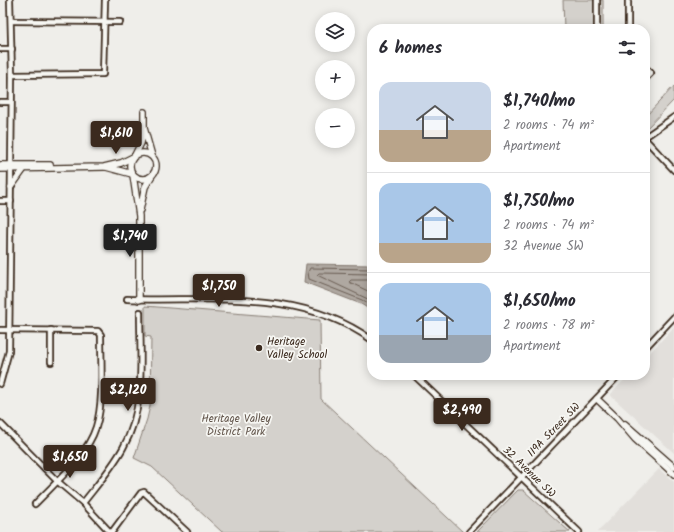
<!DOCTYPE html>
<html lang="en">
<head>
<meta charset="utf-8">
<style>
	:root { --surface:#fff; --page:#f7f7f7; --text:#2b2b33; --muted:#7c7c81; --line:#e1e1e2; --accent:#3b2a1e }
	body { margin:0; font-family:Kalam,sans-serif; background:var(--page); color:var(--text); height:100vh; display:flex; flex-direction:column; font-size:15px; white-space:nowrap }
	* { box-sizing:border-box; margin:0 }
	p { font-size:13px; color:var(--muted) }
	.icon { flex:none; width:22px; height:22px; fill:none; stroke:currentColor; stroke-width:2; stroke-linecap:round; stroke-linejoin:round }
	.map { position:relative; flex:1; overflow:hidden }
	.panel { position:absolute; left:367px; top:24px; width:283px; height:356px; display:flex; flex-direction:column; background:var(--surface); border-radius:16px; box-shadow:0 2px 10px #0003 }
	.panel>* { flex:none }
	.tools { position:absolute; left:315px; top:12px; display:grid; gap:8px }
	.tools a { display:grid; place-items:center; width:40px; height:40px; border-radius:50%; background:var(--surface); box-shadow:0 2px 10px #0003; font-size:20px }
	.price { position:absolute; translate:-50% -34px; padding:0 9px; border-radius:4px; background:var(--accent); color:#fff; font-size:13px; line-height:26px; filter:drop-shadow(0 1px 2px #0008) }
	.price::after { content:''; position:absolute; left:50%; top:24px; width:12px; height:9px; margin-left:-6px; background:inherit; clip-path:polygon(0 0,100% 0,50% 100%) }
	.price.on { background:#222; color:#fff }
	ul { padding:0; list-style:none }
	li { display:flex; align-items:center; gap:12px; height:100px; padding:0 12px }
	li+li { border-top:1px solid var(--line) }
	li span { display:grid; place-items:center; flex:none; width:112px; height:80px; border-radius:12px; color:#555 }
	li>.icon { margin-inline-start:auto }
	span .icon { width:48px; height:48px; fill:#fffc; stroke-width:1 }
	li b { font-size:17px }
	h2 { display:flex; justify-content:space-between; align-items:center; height:48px; padding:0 12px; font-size:17px }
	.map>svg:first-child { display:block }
	.built { fill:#e2dfdb }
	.green { fill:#d4d1cc; stroke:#887e75 }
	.water { fill:#afa8a1; stroke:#81766d }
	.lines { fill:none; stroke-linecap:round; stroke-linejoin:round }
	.shore { stroke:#695c52; stroke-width:1 }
	.minor-casing { stroke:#3b2a1e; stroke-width:8 }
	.major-casing { stroke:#3b2a1e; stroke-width:8 }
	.minor { stroke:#f6f6f2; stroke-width:4.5 }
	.major { stroke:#f6f6f2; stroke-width:5.5 }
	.poi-dot { fill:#3b2a1e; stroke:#f6f6f2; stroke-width:1.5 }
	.labels { text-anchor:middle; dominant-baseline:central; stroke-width:3.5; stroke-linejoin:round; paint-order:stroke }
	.poi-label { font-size:11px; fill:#3b2a1e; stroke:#f6f6f2; text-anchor:start }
	.park-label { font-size:11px; fill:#61544a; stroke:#f6f6f2 }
	.street-label { font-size:11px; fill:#3b2a1e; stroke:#f6f6f2 }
</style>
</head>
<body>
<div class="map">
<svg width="674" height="532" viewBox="0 0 674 532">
	<rect width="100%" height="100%" fill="#efeeea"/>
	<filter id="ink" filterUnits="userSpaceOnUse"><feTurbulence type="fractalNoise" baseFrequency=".025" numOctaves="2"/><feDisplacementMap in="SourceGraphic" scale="8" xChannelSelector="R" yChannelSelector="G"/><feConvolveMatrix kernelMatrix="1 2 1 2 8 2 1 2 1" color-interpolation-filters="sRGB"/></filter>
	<g filter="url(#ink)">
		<g class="built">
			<path d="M674,327V453L610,395L629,375H645V358Z"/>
			<path d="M659,469L674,482V532H597Z"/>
		</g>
		<g class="green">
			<path d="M563,0H603V29H564Z"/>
			<path d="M674,86V100L645,130V117Z"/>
			<path d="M145,306L320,320L321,399L463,532H222L152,467L134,458L147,419L150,406L151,337L145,336Z"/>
			<path d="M518,490H523L570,532H477Z"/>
		</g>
		<path class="water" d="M306,264L372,265V311L361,304L304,282Z"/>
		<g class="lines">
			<g class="shore">
				<path d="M372,269L310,268L308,272L309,279L362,300L372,307"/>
				<path d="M372,274L319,273L317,275L372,301"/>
				<path d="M372,280H351L349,282L372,293"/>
			</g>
			<g class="minor-casing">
				<g id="minor">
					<path d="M597,0V29"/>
					<path d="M628,0V29"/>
					<path d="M12,21L120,22"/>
					<path d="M0,49H12"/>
					<path d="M645,70H648L651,73L645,79"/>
					<path d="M12,75L103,74L105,0"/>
					<path d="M0,102H11"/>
					<path d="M645,137L674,117"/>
					<path d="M645,139L674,170"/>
					<path d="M0,201H11"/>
					<path d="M127,299C212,302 298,287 372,340"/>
					<path d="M0,330L98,331L101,335C101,361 104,402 96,427C87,456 56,482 35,504"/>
					<path d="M645,348L674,317"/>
					<path d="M51,362V330"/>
					<path d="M414,375L579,532"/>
					<path d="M0,384L9,351L12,75L10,0"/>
					<path d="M0,423L57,481L83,503L110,532"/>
					<path d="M83,503C97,485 112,468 123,448C146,408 140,356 140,312"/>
					<path d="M112,532L141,493L144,492L187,532"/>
					<path d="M469,532L619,375"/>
				</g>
			</g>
			<g class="major-casing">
				<g id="major">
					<path d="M144,128V112"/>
					<circle cx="143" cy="166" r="13"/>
					<path d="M135,155L141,143L144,128L152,156"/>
					<path d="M0,165H50"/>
					<path d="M106,167L132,174"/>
					<path d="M0,169L104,167L121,163L133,157"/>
					<path d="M133,175L139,216V300"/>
					<path d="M11,187L24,169"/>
					<path d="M140,210L145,187L151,177"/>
					<path d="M597,399L617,418L635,439L674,474"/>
					<path d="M625,424L674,467"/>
				</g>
			</g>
			<use href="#minor" class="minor"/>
			<use href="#major" class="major"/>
		</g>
	</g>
	<circle class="poi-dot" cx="259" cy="348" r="4"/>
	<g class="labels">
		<g class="poi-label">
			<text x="267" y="342">Heritage<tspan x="267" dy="13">Valley School</tspan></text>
		</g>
		<g class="park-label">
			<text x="236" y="419">Heritage Valley<tspan x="236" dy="13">District Park</tspan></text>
		</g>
		<g class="street-label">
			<text transform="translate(554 430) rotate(-46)">119A Street SW</text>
			<text transform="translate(529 472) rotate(44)">32 Avenue SW</text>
		</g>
	</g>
</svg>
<div class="tools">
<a><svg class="icon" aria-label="layers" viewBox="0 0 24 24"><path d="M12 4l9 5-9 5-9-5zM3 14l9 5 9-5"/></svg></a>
<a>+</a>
<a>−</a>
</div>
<b class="price" style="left:116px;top:155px">$1,610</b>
<b class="price on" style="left:130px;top:258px">$1,740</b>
<b class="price" style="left:219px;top:308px">$1,750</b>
<b class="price" style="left:128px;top:412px">$2,120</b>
<b class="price" style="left:462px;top:432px">$2,490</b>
<b class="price" style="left:70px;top:479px">$1,650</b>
<section class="panel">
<h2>6 homes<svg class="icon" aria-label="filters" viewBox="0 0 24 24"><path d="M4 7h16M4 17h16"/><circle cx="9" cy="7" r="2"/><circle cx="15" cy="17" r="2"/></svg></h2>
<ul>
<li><span style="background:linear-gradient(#c9d6e8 60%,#b9a48a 0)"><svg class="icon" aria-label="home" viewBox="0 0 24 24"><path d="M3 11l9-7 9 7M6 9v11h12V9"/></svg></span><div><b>$1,740/mo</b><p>2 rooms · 74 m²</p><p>Apartment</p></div></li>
<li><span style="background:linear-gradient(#a9c7e8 75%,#b9a48a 0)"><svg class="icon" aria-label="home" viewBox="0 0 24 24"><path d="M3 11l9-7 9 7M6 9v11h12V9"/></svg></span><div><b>$1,750/mo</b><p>2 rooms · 74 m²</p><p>32 Avenue SW</p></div></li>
<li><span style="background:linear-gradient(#a9c7e8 65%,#9aa5b1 0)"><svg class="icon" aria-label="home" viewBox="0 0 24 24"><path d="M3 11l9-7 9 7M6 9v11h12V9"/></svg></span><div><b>$1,650/mo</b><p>2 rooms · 78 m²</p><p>Apartment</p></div></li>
</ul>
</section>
</div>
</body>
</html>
